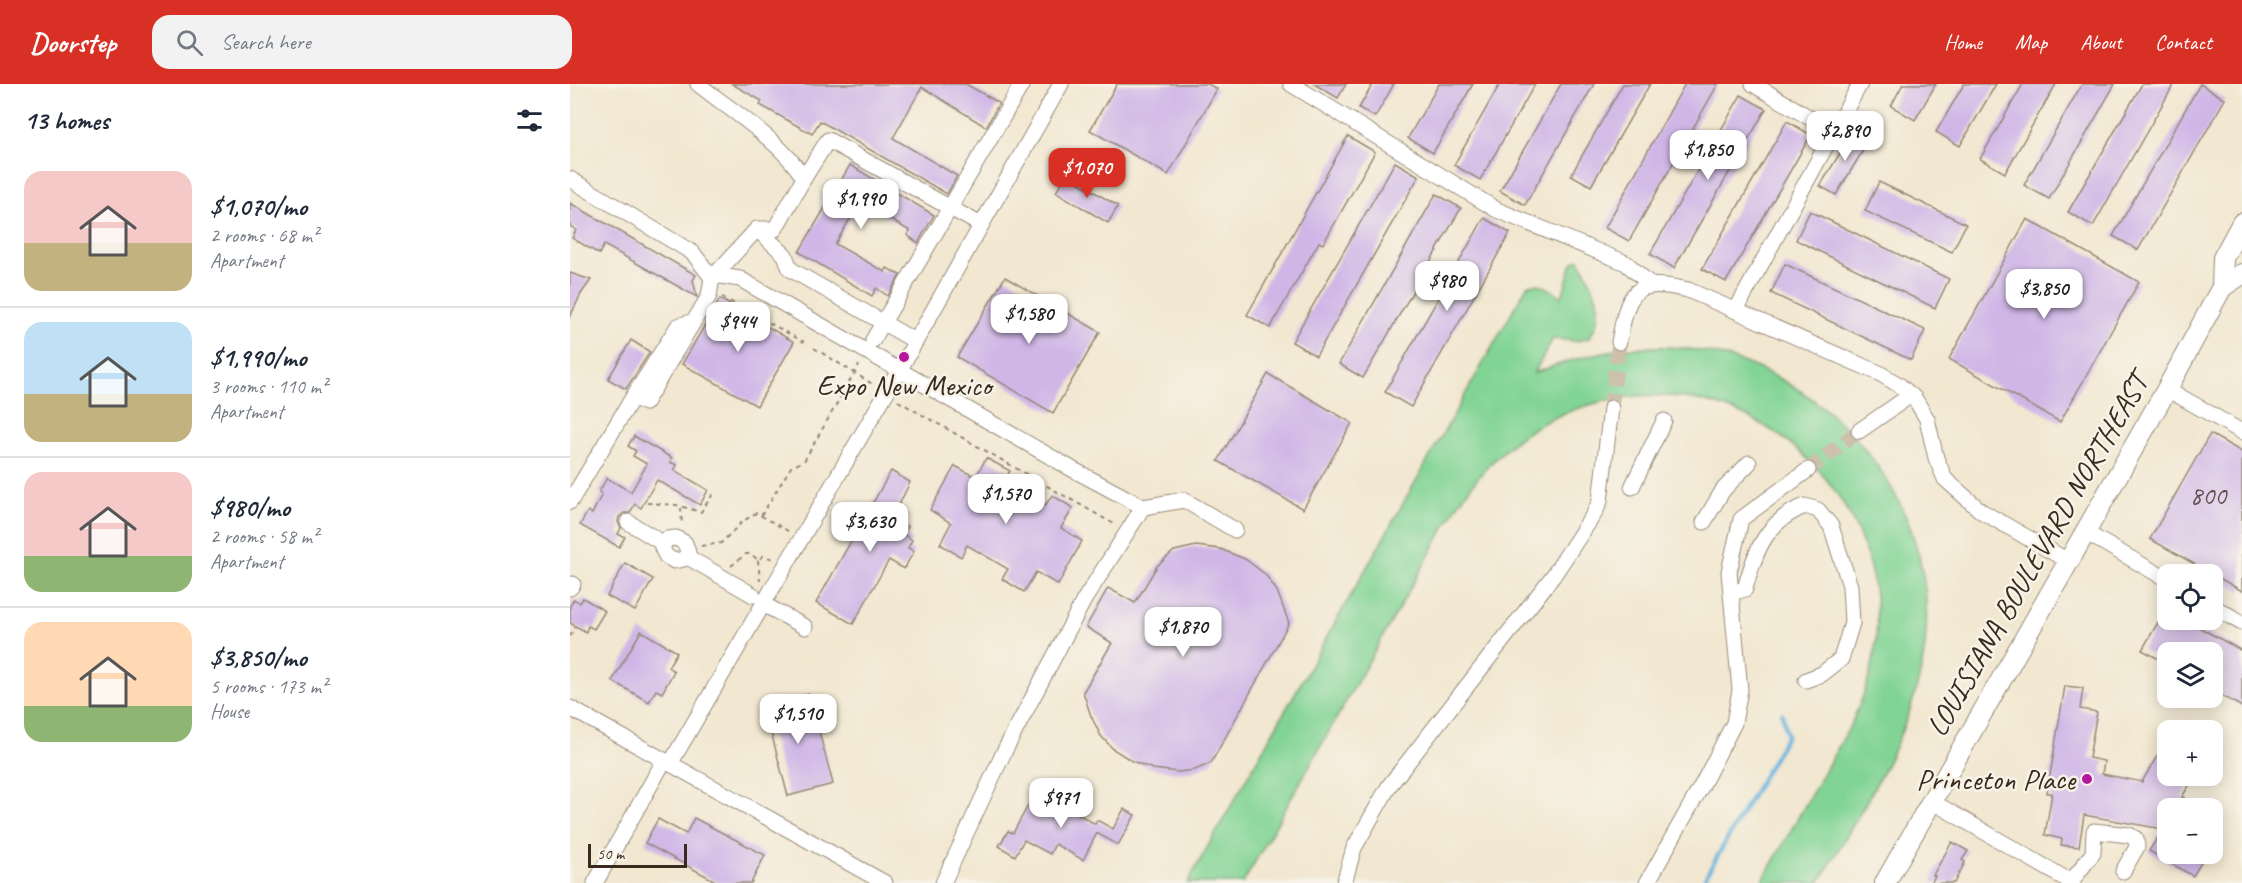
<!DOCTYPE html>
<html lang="en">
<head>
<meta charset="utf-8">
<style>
	:root { --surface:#fff; --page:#f2f2f3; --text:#1f2937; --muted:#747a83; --line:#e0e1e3; --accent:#d93025 }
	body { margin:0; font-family:Caveat,sans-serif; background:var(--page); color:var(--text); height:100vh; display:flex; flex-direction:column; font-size:22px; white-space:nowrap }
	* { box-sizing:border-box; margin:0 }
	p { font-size:20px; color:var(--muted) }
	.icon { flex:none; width:33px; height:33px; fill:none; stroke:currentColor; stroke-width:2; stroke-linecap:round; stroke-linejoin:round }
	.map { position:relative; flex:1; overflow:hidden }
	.panel { display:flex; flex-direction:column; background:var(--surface); width:570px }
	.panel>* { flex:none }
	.buttons { position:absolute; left:1587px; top:480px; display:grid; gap:12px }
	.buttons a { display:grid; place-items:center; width:66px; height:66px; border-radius:12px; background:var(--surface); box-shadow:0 3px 15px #0003; font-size:30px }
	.scale { position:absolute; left:18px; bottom:15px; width:99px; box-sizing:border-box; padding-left:6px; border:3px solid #3b2a1e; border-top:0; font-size:16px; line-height:21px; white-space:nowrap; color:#3b2a1e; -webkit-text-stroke:4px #f7f3e8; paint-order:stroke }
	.price { position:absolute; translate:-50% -51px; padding:0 14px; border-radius:12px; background:#fff; color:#222; font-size:20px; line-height:39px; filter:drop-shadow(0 2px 3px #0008) }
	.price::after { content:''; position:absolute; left:50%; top:36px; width:18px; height:14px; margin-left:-9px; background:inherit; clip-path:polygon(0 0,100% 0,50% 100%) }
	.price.on { background:var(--accent); color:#fff }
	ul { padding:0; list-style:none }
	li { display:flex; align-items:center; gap:18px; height:150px; padding:0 24px }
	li+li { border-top:2px solid var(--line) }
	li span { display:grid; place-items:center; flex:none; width:168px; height:120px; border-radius:18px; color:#555 }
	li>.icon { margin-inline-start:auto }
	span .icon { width:72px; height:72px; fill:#fffc; stroke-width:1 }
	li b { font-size:26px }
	h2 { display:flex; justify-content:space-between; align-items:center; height:72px; padding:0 24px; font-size:26px }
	header { display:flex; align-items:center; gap:36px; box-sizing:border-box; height:84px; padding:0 30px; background:var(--accent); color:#fff }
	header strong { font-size:28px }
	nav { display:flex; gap:33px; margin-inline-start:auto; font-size:21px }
	.search { width:420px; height:54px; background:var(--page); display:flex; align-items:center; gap:15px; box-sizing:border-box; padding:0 21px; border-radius:18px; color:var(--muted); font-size:22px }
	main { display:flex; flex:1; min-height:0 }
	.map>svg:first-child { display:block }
	.green { fill:#82d495; stroke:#5e7f5a; stroke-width:1.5 }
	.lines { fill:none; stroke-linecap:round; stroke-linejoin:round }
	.stream { stroke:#62b2dd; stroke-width:4 }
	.building { fill:#cfb6e7 }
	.minor-tunnel { stroke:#cdc1ac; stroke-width:15; stroke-dasharray:15 8; stroke-linecap:butt }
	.minor-casing { stroke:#968877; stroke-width:17 }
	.major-casing { stroke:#968877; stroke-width:22 }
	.path { stroke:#968877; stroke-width:2; stroke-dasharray:4.5 4.5; stroke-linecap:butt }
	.minor { stroke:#fff; stroke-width:15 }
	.major { stroke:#fff; stroke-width:20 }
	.poi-dot { fill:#b5179e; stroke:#f7f3e8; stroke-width:2 }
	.labels { text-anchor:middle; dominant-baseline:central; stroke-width:5; stroke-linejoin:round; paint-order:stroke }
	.number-label { font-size:27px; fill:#604d50 }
	.poi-label { font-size:30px; fill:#3b2a1e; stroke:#f7f3e8 }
	.street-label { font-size:30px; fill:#3b2a1e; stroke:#f7f3e8 }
</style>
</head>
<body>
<header>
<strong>Doorstep</strong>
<div class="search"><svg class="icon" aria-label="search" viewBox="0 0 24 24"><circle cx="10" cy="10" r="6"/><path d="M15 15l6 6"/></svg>Search here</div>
<nav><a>Home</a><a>Map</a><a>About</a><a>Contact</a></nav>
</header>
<main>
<section class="panel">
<h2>13 homes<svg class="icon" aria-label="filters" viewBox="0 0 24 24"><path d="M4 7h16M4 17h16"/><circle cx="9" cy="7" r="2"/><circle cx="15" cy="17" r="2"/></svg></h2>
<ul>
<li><span style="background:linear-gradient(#f6c9c9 60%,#c2b280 0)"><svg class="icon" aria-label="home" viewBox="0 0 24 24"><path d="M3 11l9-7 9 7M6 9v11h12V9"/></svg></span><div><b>$1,070/mo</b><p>2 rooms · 68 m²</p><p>Apartment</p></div></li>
<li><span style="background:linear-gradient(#bfe0f5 60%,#c2b280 0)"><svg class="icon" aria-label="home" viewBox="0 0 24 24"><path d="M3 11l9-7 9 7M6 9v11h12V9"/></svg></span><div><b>$1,990/mo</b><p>3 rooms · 110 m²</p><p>Apartment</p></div></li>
<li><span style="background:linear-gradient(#f6c9c9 70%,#8fb573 0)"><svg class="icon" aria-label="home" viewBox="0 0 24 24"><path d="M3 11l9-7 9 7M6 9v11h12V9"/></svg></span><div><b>$980/mo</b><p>2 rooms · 58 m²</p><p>Apartment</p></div></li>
<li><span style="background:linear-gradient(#ffd9b3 70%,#8fb573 0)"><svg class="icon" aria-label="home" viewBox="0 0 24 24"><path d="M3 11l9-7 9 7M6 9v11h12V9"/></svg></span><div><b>$3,850/mo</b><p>5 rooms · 173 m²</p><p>House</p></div></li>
</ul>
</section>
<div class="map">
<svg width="1672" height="799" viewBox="0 0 1672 799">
	<rect width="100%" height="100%" fill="#f7f3e8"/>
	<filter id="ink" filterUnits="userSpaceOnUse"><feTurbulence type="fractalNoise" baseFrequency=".0167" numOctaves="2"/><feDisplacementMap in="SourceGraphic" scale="12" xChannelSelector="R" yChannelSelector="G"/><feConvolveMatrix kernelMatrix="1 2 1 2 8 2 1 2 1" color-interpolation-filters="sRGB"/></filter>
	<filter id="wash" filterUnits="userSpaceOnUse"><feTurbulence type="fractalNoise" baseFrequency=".008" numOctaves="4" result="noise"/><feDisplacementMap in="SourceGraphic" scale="24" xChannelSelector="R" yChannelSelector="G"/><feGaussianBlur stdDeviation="1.35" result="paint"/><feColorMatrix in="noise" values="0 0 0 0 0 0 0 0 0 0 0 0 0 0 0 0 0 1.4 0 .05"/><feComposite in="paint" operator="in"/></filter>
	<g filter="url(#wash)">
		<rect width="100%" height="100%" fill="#f2e7d0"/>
		<path class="green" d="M1009,175C1023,203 1039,225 1019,254L1007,257L983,255L964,289C1007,273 1050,261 1097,263C1247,270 1372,410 1355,561C1345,649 1292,724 1249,799H1191L1278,646C1292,617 1304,587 1306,555C1317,406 1182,284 1035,317C999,325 961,341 934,367C915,383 901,402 887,422L673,799H617L957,202C969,195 982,207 992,213L1002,179Z"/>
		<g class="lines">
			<path class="stream" d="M1132,799L1217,651L1212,629"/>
		</g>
		<g id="blocks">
			<g class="building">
				<path d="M162,0H396L429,19L416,43L352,3L323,54L387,92L377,110L250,37L242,50L190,21L192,17Z"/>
				<path d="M547,0H638L647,5L598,91L520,46Z"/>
				<path d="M744,0H776L768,14Z"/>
				<path d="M803,0H824L805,33L789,24Z"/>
				<path d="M869,0H903L863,69L838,54Z"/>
				<path d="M930,0H965L910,96L884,81Z"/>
				<path d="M991,0H1024L955,121L930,107Z"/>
				<path d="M1053,0H1080L1021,102L1001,91Z"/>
				<path d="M1115,0H1148L1059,157L1035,144Z"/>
				<path d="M1333,0H1366L1345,36L1321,22Z"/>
				<path d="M1394,0H1426L1390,62L1366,48Z"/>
				<path d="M1453,0H1486L1435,89L1410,75Z"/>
				<path d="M1512,0H1545L1479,115L1454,101Z"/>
				<path d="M1572,0H1604L1523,142L1498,128Z"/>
				<path d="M1630,0L1655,15L1568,166L1543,152Z"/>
				<path d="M1171,11L1196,25L1104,184L1080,170Z"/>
				<path d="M1217,37L1241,51L1156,198L1132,185Z"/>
				<path d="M1284,46L1300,55L1266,111L1250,102Z"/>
				<path d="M778,52L805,68L753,160L749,158L700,244L677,231Z"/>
				<path d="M825,78L849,92L746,272L722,258Z"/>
				<path d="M280,81L364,131L348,159L337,151L340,147L290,118L265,160L315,188L317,184L330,191L318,212L306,204L302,212L229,168Z"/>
				<path d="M496,91L548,122L538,139L486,108Z"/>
				<path d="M1309,98L1396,140L1382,168L1295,127Z"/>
				<path d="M866,110L891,124L793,294L769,280Z"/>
				<path d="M0,119L126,191L123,196L127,213L34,161L29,170L2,154L6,146L0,142Z"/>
				<path d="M1240,127L1379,195L1365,224L1226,156Z"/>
				<path d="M914,134L940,149L841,323L815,308Z"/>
				<path d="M1457,135L1569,198L1490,338L1379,275Z"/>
				<path d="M1215,180L1355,246L1341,276L1201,209Z"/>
				<path d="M0,189L21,196L11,210L0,233Z"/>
				<path d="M435,193L530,248L483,329L387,273Z"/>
				<path d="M150,215L224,258L187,322L112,280Z"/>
				<path d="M61,256L80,268L56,305L38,295Z"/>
				<path d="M698,290L782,339L733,425L648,377Z"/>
				<path d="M1640,350L1672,368V507L1580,455Z"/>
				<path d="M64,352L102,374L100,378L107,381L104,386L138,406L130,421L87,396L71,424L65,420L60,429H54L49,433L48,438L51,444L48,450L55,453L49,463L10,441L18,427L22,430L32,410L29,408L37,394L61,408L77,380L63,372L66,367L58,362Z"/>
				<path d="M416,374L440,387L434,397L475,422L482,411L503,424L491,444L512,457L488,501L466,488L454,508L432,495L438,485L397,461L391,473L370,460L381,439L360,426L385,382L406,393Z"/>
				<path d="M321,387L340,398L327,425L335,430L330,438L338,443L333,450L342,456L338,464L344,467L334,485L319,476L283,540L246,519Z"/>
				<path d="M626,462L650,465L675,475L695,490L707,507L719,539L641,679L625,686L608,688L583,685L562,677L543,665L531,652L521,632L513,608L542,559L516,543L538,504L565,519L587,482L604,467Z"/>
				<path d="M55,479L83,495L65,527L37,512Z"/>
				<path d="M13,514L35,527L24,545L18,542L16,548L0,539V522L4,515L10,519Z"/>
				<path d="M1598,521V536H1616L1672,567V623L1642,606V568H1598V580L1572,566Z"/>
				<path d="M71,547L107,568L98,583L104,587L92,609L86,606L79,618L42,597Z"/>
				<path d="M1495,602L1513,604L1510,625L1527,628L1519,674L1534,677L1532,690L1572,698L1598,653V692H1625L1612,713L1632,724H1598V770H1636L1623,792L1579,767L1593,745L1514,731L1509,763L1491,761L1492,755L1475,751L1482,709H1477Z"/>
				<path d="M239,610L263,700L218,712L194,622Z"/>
				<path d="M469,707L525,740L527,736L543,745L554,725L565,731L548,761L527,749L513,776L485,760L480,770L454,756L445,772L429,762L438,747L443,749L460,718L463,720Z"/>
				<path d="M1642,730L1654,737L1642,758Z"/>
				<path d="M124,734L195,771L181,799H149L75,759L88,735L116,750Z"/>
				<path d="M1382,758L1398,767L1392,776L1395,778L1384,799H1361L1365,792L1363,791Z"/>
			</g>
		</g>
	</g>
	<g filter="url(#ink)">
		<use href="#blocks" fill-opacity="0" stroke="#968877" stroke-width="1.5"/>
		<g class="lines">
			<g class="minor-tunnel">
				<path d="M1041,324L1049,258"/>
				<path d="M1238,386L1289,347"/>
			</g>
			<g class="minor-casing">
				<g id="minor">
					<path d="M128,0C164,29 209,55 234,94L205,145H187L142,194"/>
					<path d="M721,0L927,126L1056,179L1081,201"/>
					<path d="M1183,0L1262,47"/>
					<path d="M234,94L258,56L411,141"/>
					<path d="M0,95L123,169L142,194L139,212L75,319L63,313L108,242L124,237"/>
					<path d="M187,145L215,171L220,185L345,257"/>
					<path d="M142,194L151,192L170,195L502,385L573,423L514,516L434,668L373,799"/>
					<path d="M1166,226L1290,0"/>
					<path d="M303,256L452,0"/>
					<path d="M1049,258C1058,207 1064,193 1118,206L1309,289L1329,301L1345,315L1357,335L1366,374L1375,395L1411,427L1498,477"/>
					<path d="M1597,305L1672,348"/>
					<path d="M1289,347L1341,311"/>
					<path d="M1062,403L1094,337"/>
					<path d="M0,418L63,313"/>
					<path d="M573,423L614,416L665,446"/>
					<path d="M58,438L94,460L97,455L106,454L115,459L118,468L116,472L183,511"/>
					<path d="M1134,438L1153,406L1179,379"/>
					<path d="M1515,448L1598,496"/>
					<path d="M94,460L92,464L96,472L104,477L114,475L116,472"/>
					<path d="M0,504L3,500"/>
					<path d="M1162,509L1175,505C1185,467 1196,437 1235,422L1248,426L1261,442L1280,502L1282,539L1271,575L1252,590L1236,596"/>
					<path d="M193,520L235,543"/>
					<path d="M1642,522L1672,539"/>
					<path d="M0,624L315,799"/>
					<path d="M100,680L330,285L491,0"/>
					<path d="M1361,717L1503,799"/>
					<path d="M1501,798L1523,769L1524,747L1559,751L1566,755L1567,763L1553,787"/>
					<path d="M25,799L94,677"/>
					<path d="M774,799L784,764L819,702L983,492L1024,430L1030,417L1041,324"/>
					<path d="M1077,799L1132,701L1164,639L1170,606L1159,488L1171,435L1238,386"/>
				</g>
			</g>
			<g class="major-casing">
				<g id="major">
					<path d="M1652,203L1672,190"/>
					<path d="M1315,799L1597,305L1652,203L1653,174L1672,139"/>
				</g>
			</g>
			<g class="path">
				<path d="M152,213L234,258"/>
				<path d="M244,264L304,301"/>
				<path d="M328,317L544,440"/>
				<path d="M77,419L106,421L131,428L143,410"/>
				<path d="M111,424L112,442"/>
				<path d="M191,432L221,383L234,377L289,281"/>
				<path d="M131,462L151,459L172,438L186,429L220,448"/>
				<path d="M188,476L190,497"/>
				<path d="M161,482L176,470H181L188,476L193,472L204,475"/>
				<path d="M0,552L6,542"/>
			</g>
			<use href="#minor" class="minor"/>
			<use href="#major" class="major"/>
		</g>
	</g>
	<g class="poi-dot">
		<circle cx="334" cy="273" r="6"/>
		<circle cx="1517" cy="695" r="6"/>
	</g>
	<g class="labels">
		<g class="number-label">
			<text x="1638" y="411">800</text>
		</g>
		<g class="poi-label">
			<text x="334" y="301">Expo New Mexico</text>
			<text x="1505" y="695" text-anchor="end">Princeton Place</text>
		</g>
		<g class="street-label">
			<text transform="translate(1467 471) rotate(-60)">LOUISIANA BOULEVARD NORTHEAST</text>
		</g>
	</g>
</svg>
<div class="buttons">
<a><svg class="icon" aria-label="locate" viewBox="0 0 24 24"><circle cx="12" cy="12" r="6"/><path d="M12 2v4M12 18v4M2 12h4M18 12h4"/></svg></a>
<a><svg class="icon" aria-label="layers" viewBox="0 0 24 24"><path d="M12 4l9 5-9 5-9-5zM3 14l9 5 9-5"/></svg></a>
<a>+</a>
<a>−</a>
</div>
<div class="scale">50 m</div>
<b class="price" style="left:1275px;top:78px">$2,890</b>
<b class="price" style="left:1138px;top:97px">$1,850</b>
<b class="price on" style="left:517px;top:115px">$1,070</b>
<b class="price" style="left:291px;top:146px">$1,990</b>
<b class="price" style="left:877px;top:228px">$980</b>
<b class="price" style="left:1474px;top:236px">$3,850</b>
<b class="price" style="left:459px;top:261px">$1,580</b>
<b class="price" style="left:168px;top:269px">$944</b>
<b class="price" style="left:436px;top:441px">$1,570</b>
<b class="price" style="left:300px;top:469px">$3,630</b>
<b class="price" style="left:613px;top:574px">$1,870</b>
<b class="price" style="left:228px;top:661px">$1,510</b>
<b class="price" style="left:491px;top:745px">$971</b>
</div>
</main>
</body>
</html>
